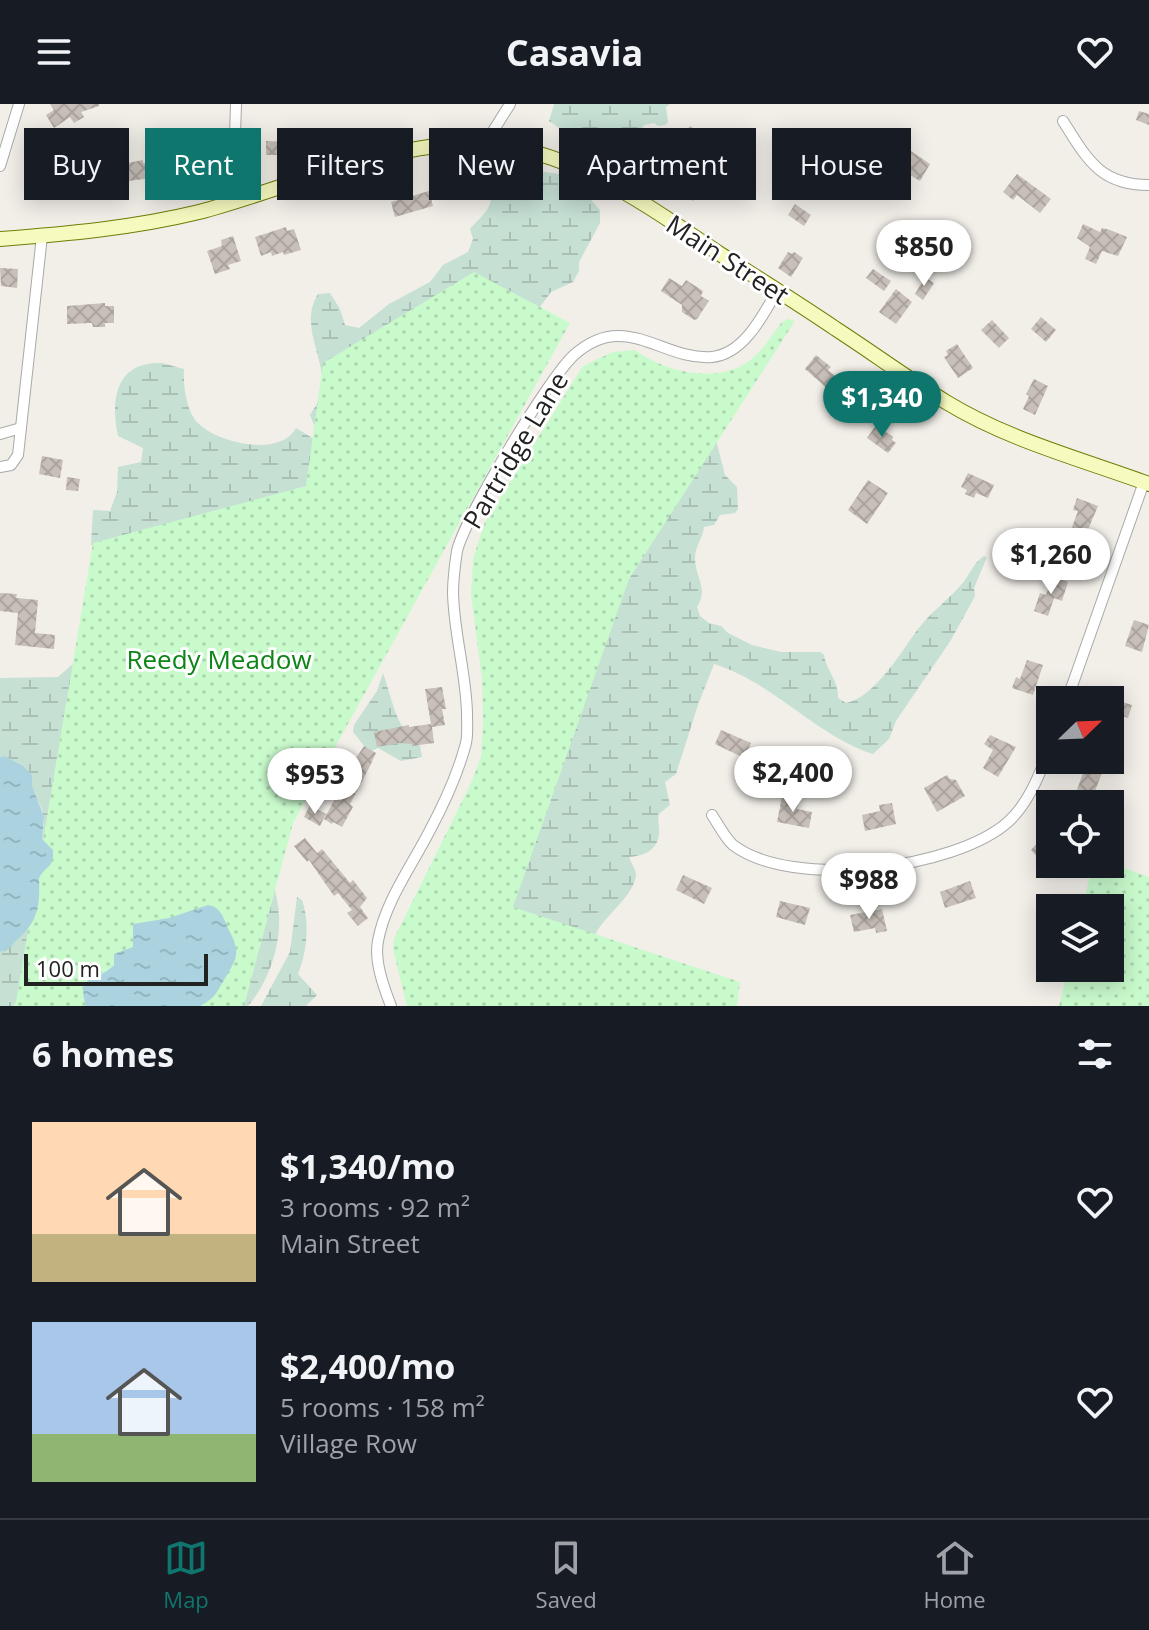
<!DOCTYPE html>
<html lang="en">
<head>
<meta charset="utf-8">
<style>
	:root { --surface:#171b24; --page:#20242c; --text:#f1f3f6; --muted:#9ea1a6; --line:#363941; --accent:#0f766e }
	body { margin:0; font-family:"Open Sans",sans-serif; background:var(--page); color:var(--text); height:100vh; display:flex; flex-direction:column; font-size:30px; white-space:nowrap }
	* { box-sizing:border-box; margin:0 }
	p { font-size:26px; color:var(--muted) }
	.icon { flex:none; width:44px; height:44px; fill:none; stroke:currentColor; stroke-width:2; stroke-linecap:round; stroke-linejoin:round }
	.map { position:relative; height:902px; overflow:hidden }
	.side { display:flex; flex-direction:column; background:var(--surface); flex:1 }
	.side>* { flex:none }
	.banner { position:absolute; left:24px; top:24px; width:1102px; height:72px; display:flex; gap:16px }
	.needle { width:52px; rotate:67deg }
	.tools { position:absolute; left:1036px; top:582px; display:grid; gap:16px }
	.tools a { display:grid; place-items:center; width:88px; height:88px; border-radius:0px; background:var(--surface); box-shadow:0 4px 20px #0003; font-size:40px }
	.scale { position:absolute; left:24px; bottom:20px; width:184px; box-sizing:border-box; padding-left:8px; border:4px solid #222; border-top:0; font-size:22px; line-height:28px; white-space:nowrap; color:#222; -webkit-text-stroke:6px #fff; paint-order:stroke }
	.price { position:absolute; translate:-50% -68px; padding:0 18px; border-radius:28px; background:#fff; color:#222; font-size:26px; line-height:52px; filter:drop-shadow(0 2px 4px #0008) }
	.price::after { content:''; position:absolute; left:50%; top:48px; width:24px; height:18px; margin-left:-12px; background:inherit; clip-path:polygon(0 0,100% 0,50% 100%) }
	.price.active { background:var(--accent); color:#fff }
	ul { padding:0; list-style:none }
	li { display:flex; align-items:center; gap:24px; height:200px; padding:0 32px }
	li span { display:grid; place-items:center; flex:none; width:224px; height:160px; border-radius:0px; color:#555 }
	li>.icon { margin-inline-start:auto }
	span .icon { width:96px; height:96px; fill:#fffc; stroke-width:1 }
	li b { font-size:34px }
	h2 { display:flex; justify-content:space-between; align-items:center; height:96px; padding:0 32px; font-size:34px }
	.pill { padding:0 28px; border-radius:0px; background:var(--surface); box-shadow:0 4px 20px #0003; font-size:28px; line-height:72px }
	.pill.active { background:var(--accent); color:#fff }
	header { display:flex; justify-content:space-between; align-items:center; height:104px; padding:0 32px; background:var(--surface); font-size:36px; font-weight:700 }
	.menu { display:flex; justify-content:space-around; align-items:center; height:112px; border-top:2px solid var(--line); background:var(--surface); font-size:22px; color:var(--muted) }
	.menu a { display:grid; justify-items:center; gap:4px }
	.menu .active { color:var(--accent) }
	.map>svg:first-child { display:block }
	.wetland { fill:url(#wetland-marsh) }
	.park { fill:url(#park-dots) }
	.water { fill:url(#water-ripples) }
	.building { fill:url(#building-cross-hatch) }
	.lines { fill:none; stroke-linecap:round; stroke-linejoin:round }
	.street-casing { stroke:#a9a9a9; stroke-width:12 }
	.secondary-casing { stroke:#707d05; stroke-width:16 }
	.street { stroke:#fff; stroke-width:10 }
	.secondary { stroke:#f7fabf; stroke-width:14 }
	.labels { text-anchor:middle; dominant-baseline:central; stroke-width:6; stroke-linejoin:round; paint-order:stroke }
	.street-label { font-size:26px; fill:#222; stroke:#fff }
	.park-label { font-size:26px; fill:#0c8416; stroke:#fff }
</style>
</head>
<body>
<header><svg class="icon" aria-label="menu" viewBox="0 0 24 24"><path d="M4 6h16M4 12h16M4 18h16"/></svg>Casavia<svg class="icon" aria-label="heart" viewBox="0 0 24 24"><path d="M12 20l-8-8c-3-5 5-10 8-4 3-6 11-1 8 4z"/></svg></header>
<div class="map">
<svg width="1149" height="902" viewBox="0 0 1149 902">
	<defs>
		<pattern id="wetland-marsh" width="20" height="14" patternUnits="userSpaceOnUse" patternTransform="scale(2)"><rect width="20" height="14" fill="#c6e0d4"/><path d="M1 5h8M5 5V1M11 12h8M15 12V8" fill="none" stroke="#aac0b6"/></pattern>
		<pattern id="park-dots" width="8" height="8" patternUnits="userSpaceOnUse" patternTransform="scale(2)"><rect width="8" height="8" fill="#c8facc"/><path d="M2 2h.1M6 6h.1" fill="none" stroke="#acd6af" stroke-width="1.8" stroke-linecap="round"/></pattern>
		<pattern id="water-ripples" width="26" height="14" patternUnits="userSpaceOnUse" patternTransform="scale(2)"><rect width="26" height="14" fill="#aad3df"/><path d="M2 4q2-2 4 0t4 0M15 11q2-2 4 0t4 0" fill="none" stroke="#92b5bf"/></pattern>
		<pattern id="building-cross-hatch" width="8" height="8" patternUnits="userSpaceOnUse" patternTransform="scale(2)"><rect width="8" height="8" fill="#c7bfb8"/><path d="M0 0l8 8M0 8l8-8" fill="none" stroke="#aba49e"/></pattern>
	</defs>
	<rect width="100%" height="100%" fill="#f2efe9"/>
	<g class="wetland">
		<path d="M554,0H670L666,3L668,18L665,21L658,22L654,19L644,21L638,31L630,57C603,60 571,32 549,17Z"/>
		<path d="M491,60L559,70L574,76L600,106V119L579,158V167L573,178L551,188L531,215L332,328L314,321L310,311C314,303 321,298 322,288C327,255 298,222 318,190L330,189L340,205L345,221L359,224L389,200L430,178L443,161L468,148L473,135L470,125C478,115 491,107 491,93C492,80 487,73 491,60Z"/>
		<path d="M162,259L184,265C183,280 186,306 197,318C216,339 280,354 296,324L314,335L333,599L272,780C289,818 274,872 248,902H0V848C27,843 40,765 47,739L42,735L44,718L42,706L22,661L4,652L0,653V574L58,573L74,559L99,445L91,441L93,406L110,407L117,388L118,363L141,358L143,344L118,332C110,295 116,257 162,259Z"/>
		<path d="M716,336L725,371L737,383L738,405L735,409L720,411L714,421L704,423C703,434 695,442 695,454C695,473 709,485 697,503L700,512L709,519L721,522L728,529L752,541L781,548H820L824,551C826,566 839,577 838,594L846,599C875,593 901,548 918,525C930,509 948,496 961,481C970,471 973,459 984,452L987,453L974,484L975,492L951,536L896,617L889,635L873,650C815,631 773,578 714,560L698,601L676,670L665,678L670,701L659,710C657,717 660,724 659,730C657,748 642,752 629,753C631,759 636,766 636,771C634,792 604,812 595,831L418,902L536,616Z"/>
		<path d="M383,569C392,594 396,626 420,642L422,653L401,657L378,644L369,648L353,628L354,621L377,587Z"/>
		<path d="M297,793L302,796C310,819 307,848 298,870L317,891L306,902H261L290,848Z"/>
	</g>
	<g class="park">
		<path d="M474,168L570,219L293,719L244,902H13L16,898L93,439L306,382L323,259Z"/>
		<path d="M788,215L795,217L629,475L513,803L740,878L737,902H407L393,845L394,835L472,677L481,653L483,618L482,575L471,490L473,455L485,418L583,262L613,248L635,246C666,269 723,282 754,253C765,244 773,229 782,218Z"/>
		<path d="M1110,759L1149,773V902H1059L1068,864H1110V804H1082L1093,760Z"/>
	</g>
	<g class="water">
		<path d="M4,652L22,661L32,671V682L44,713L42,735L53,746C54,765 46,761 39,774C40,798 39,816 20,833C12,839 11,846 0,848V653Z"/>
		<path d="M208,801C221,803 223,813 228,824C241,849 238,853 224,876C215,891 216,893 200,902H86C76,868 97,879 114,861V850L133,843V820L169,814Z"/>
	</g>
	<g class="building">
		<path d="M50,0H99V2L81,8L84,13L74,19L70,13L54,24L46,11L54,6Z"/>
		<path d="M1139,7L1149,10V21L1136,16Z"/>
		<path d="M690,22L704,32L692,48L678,38Z"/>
		<path d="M266,37L292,38L291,51H266Z"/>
		<path d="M899,39L930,60L920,77L910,71L903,81L894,75L899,66L887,58Z"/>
		<path d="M198,46L200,58L195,59L197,69L176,72L172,50Z"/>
		<path d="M35,51L48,54L49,91L34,92L31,66Z"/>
		<path d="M143,56V59L149,58L152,74L121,78L118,61Z"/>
		<path d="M95,65L98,84L87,86V81L71,82L69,72Z"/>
		<path d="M685,70L703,82L693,97L676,84Z"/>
		<path d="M1017,70L1051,95L1040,109L1017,91L1013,96L1003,88Z"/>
		<path d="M429,87L433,102L395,113L391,98Z"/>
		<path d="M795,100L811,111L804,122L788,111Z"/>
		<path d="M1083,120L1100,128L1102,124L1110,126L1127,133L1118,152L1102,147L1096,160L1085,155L1090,143L1077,134Z"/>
		<path d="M286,123L287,127L294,125L301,146L284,151L283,148L272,152L271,148L261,152L255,133Z"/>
		<path d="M233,132L241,157L228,161L230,165L215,170L207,147L222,142L221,136Z"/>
		<path d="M788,148L792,150L794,148L803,154L791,173L778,164Z"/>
		<path d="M0,164L18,165L17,184L1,182Z"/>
		<path d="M873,165L891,177L884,187L866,174Z"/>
		<path d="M925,173L934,179L923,196L915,190Z"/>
		<path d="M669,174L682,182L686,176L703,187L701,192L709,197L697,215L694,216L682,208V201L661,187Z"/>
		<path d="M896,185L912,198L896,220L879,208Z"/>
		<path d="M105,199V202H114V219H105V223H93L92,219L67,220V202Z"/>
		<path d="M1041,213L1056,226L1046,238L1031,225Z"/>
		<path d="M992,216L1009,234L999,244L981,226Z"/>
		<path d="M957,240L973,264L958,274L944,253L948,251L946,247Z"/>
		<path d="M816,251L831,263L828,266L846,281L837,293L805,265Z"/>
		<path d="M1034,275L1048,282L1035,311L1023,305L1029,292L1026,290Z"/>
		<path d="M876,321L893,333L892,336L896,339L888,349L867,334Z"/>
		<path d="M42,352L63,356L60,374L39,370Z"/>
		<path d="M968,369L994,381L988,394L976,389L974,394L965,390L967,386L961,383Z"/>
		<path d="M67,373L80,375L78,387L66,386Z"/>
		<path d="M868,376L888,389L867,420L848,406Z"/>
		<path d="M1077,394L1098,402L1079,447L1065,442L1078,407L1073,406Z"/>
		<path d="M1053,472L1068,478L1062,497L1054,494L1048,512L1034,507L1040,489L1046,491Z"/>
		<path d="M0,489L17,490L16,494L38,496L35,529L55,531L54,545L15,541L18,509L0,507Z"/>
		<path d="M1134,516L1149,521L1142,548L1125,542Z"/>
		<path d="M1027,556L1043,561L1033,591L1012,584L1016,573L1020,575Z"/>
		<path d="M442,583L446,605H442L445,621L432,623L434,639L412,642V640L399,639L377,643L374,628L409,621V623L431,620L425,585Z"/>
		<path d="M1110,594L1132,601L1128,614L1122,612L1112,642Z"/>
		<path d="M721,626L751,639L744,654L715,640Z"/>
		<path d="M990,631L1016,643L998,673L983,664L993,646L984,640Z"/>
		<path d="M364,642L376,649L370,662L350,700L353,703L342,723L333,718L332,720L324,715L336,693L332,690Z"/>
		<path d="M1086,660L1103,666L1093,692L1077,686Z"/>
		<path d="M947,671L950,675L956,676L965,692L937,708L924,684Z"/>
		<path d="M782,693L799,696L797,705L812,708L809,724L777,718Z"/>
		<path d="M892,699L896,720L865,727L862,711L880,707L879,701Z"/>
		<path d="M310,701L326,710L320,722L304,713Z"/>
		<path d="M1050,726V748L1041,757L1031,746Z"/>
		<path d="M305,734L317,749L322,745L350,779L353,776L367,794L360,803L368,814L358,822L347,809L352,806L338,789L334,792L309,756L307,758L294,742Z"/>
		<path d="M683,771L712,784L704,800L676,786Z"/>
		<path d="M970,777L976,794L945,804L940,788Z"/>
		<path d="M780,797L810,804L805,821L776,813Z"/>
		<path d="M882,805L887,827L876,829L875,824L854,828L850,811Z"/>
	</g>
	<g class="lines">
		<g class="street-casing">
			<g id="street">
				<path d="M236,0L234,62L239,96"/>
				<path d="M1063,17C1087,55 1100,81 1149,81"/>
				<path d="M485,40L510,0"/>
				<path d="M0,62L19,0"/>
				<path d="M0,330L21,324"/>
				<path d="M0,363L11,361L18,351L42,132"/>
				<path d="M1067,596L1144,378"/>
				<path d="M712,711C718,720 725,734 733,741C792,786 955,765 1008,718C1029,699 1040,669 1050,644"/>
				<path d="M391,902C384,884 374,857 378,837C385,798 411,763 429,728C444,700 458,670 466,639C468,630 467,619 467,609C466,569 454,530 453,489C453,476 455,460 457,447C465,413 548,275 574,251C625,205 662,257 712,253C744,250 763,211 777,187"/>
			</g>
		</g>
		<g class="secondary-casing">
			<path id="secondary" d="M0,135C67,130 133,124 199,108C287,85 394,35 484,40C572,45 649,103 720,150C759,175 798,199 836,225C873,249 908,275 946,298C1008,336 1081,355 1149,380"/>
		</g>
		<use href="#street" class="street"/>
		<use href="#secondary" class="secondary"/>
	</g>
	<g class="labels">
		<g class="street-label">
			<text transform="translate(728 155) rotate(33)">Main Street</text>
			<text transform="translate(515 346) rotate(-59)">Partridge Lane</text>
		</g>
		<g class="park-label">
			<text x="219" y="555">Reedy Meadow</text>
		</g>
	</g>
</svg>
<div class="tools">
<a><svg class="needle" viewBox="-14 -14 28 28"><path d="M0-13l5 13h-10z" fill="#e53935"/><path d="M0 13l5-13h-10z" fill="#9ea1a6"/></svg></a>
<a><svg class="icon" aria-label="locate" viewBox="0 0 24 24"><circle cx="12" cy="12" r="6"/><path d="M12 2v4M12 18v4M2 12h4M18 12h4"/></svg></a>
<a><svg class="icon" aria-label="layers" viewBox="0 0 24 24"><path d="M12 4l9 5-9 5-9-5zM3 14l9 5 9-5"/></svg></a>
</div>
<div class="scale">100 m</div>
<b class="price" style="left:924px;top:184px">$850</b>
<b class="price active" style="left:882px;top:335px">$1,340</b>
<b class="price" style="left:1051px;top:492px">$1,260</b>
<b class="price" style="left:793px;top:710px">$2,400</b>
<b class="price" style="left:315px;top:712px">$953</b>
<b class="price" style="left:869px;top:817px">$988</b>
<div class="banner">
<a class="pill">Buy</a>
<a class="pill active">Rent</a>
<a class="pill">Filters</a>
<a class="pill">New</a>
<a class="pill">Apartment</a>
<a class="pill">House</a>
</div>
</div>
<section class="side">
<h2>6 homes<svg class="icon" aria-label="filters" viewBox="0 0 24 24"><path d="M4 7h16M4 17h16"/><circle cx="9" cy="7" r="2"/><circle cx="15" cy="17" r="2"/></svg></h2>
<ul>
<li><span style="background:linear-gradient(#ffd9b3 70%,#c2b280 0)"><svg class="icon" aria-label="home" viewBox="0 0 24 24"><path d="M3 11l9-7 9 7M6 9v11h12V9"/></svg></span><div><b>$1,340/mo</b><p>3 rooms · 92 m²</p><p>Main Street</p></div><svg class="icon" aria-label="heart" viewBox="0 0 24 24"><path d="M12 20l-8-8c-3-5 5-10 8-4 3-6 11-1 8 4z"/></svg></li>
<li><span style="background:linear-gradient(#a9c7e8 70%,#8fb573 0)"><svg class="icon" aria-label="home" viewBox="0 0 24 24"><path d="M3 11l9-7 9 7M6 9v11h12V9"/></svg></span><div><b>$2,400/mo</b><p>5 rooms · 158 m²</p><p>Village Row</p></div><svg class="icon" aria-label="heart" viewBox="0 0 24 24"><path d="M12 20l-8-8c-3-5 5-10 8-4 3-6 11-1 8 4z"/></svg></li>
</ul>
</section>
<nav class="menu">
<a class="active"><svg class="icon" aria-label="map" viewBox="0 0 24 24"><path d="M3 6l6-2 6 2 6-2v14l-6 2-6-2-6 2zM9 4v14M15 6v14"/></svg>Map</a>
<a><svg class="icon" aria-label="saved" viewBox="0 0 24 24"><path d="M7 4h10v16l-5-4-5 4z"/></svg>Saved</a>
<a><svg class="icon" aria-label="home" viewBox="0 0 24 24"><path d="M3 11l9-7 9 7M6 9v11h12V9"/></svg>Home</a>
</nav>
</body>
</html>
